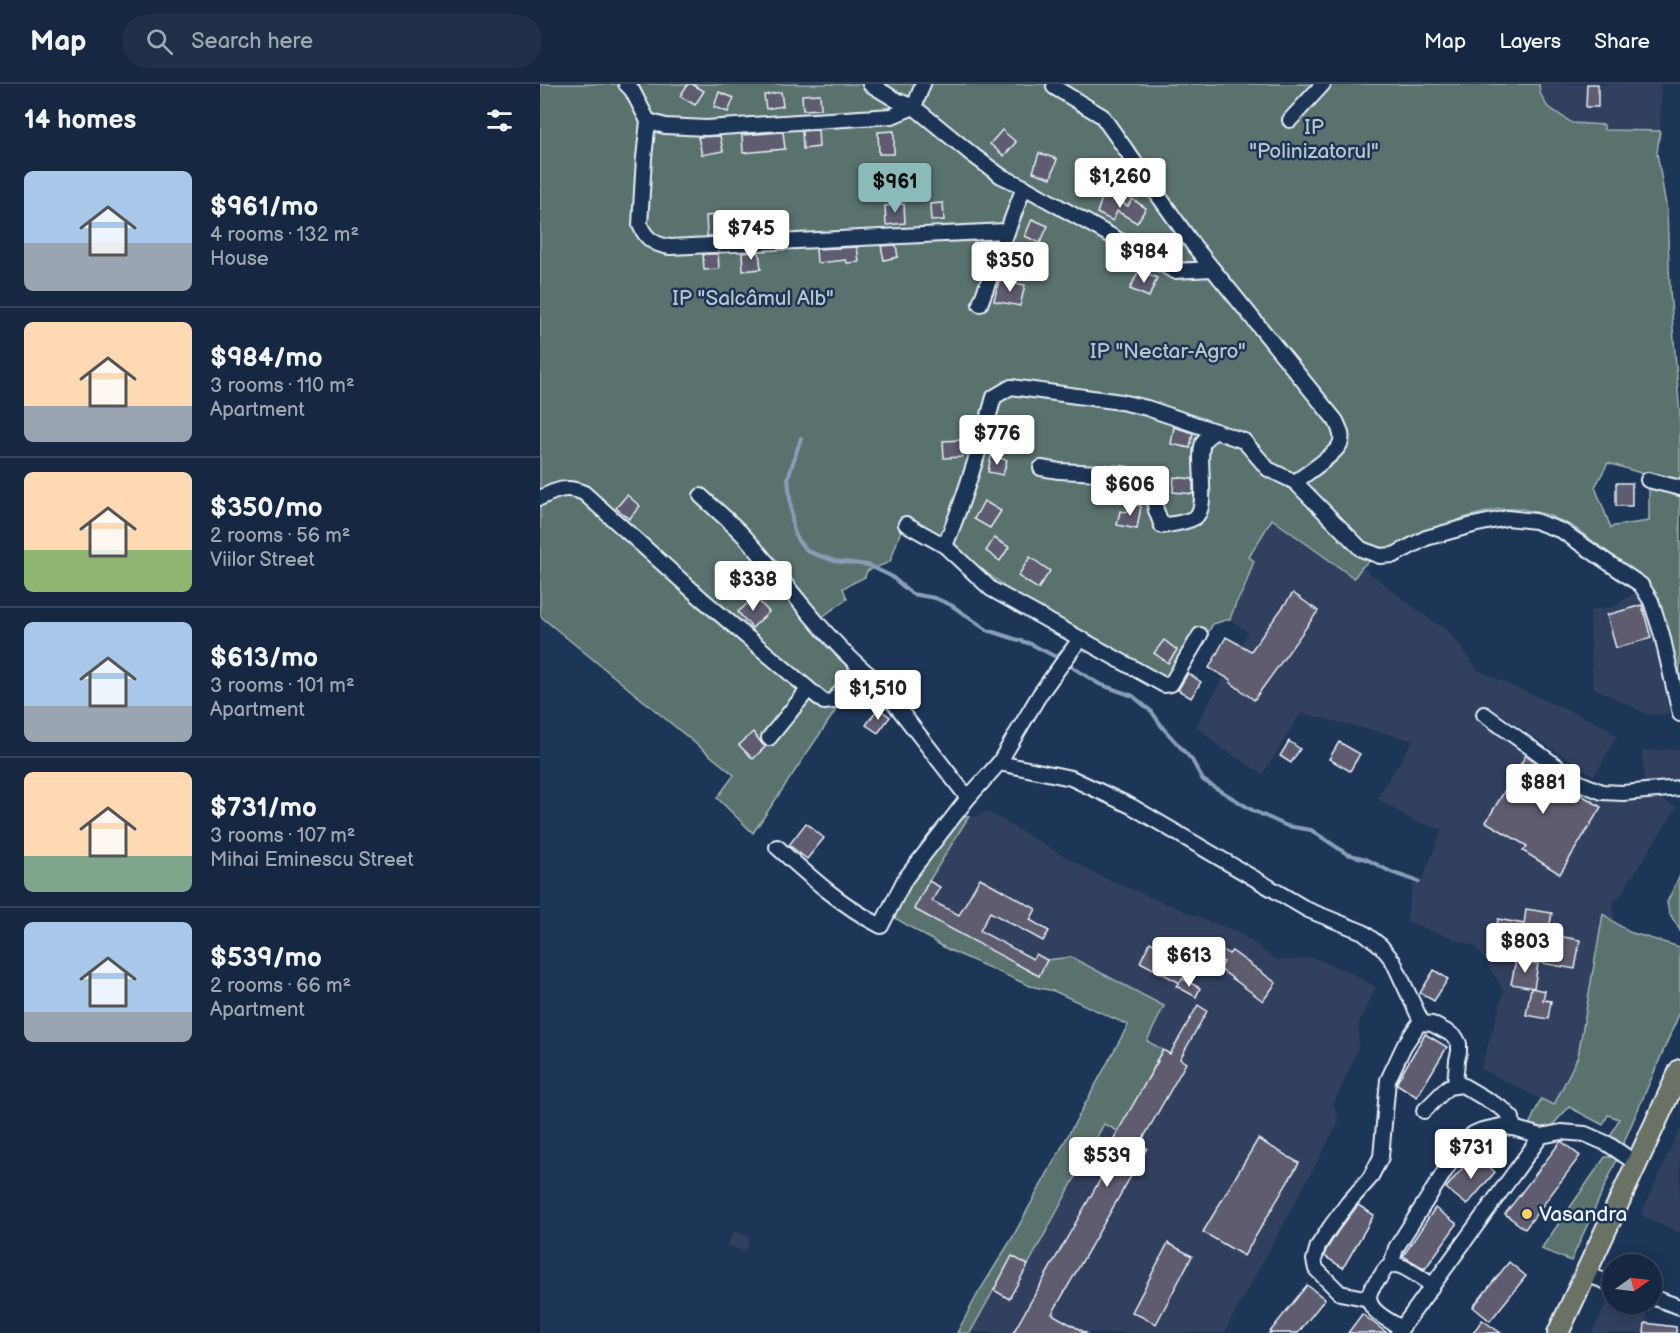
<!DOCTYPE html>
<html lang="en">
<head>
<meta charset="utf-8">
<style>
	:root { --surface:#162841; --page:#1f3048; --text:#f1f3f6; --muted:#9ea6b1; --line:#35445a; --accent:#8bbbb9 }
	body { margin:0; font-family:"Balsamiq Sans",sans-serif; background:var(--page); color:var(--text); height:100vh; display:flex; flex-direction:column; font-size:22px; white-space:nowrap }
	* { box-sizing:border-box; margin:0 }
	p { font-size:20px; color:var(--muted) }
	.icon { flex:none; width:33px; height:33px; fill:none; stroke:currentColor; stroke-width:2; stroke-linecap:round; stroke-linejoin:round }
	.map { position:relative; flex:1; overflow:hidden }
	.panel { display:flex; flex-direction:column; background:var(--surface); width:540px }
	.panel>* { flex:none }
	.needle { width:39px; rotate:76deg }
	.controls { position:absolute; left:1062px; top:1170px; display:grid; gap:12px }
	.controls a { display:grid; place-items:center; width:60px; height:60px; border-radius:50%; background:var(--surface); box-shadow:0 3px 15px #0003,0 0 0 2px var(--line); font-size:30px }
	.price { position:absolute; translate:-50% -51px; padding:0 14px; border-radius:6px; background:#fff; color:#222; font-size:20px; line-height:39px; filter:drop-shadow(0 2px 3px #0008) }
	.price::after { content:''; position:absolute; left:50%; top:36px; width:18px; height:14px; margin-left:-9px; background:inherit; clip-path:polygon(0 0,100% 0,50% 100%) }
	.price.active { background:var(--accent); color:#111 }
	ul { padding:0; list-style:none }
	li { display:flex; align-items:center; gap:18px; height:150px; padding:0 24px }
	li+li { border-top:2px solid var(--line) }
	li span { display:grid; place-items:center; flex:none; width:168px; height:120px; border-radius:9px; color:#555 }
	li>.icon { margin-inline-start:auto }
	span .icon { width:72px; height:72px; fill:#fffc; stroke-width:1 }
	li b { font-size:26px }
	h2 { display:flex; justify-content:space-between; align-items:center; height:72px; padding:0 24px; font-size:26px }
	header { display:flex; align-items:center; gap:36px; box-sizing:border-box; height:84px; padding:0 30px; background:var(--surface); border-bottom:2px solid var(--line) }
	header strong { font-size:28px }
	nav { display:flex; gap:33px; margin-inline-start:auto; font-size:21px }
	.search { width:420px; height:54px; background:var(--page); display:flex; align-items:center; gap:15px; box-sizing:border-box; padding:0 21px; border-radius:33px; color:var(--muted); font-size:22px }
	main { display:flex; flex:1; min-height:0 }
	.map>svg:first-child { display:block }
	.built { fill:#31415e }
	.green { fill:#5a726e; stroke:#a1b2b3; stroke-width:1.5 }
	.lines { fill:none; stroke-linecap:round; stroke-linejoin:round }
	.stream { stroke:#889eb8; stroke-width:4 }
	.building { fill:#615c6f; stroke:#e8f1f8; stroke-width:1.5 }
	.minor-casing { stroke:#e8f1f8; stroke-width:18 }
	.highway-casing { stroke:#e8f1f8; stroke-width:24 }
	.minor { stroke:#1d3557; stroke-width:14 }
	.highway { stroke:#6a7165; stroke-width:20 }
	.poi-dot { fill:#ffd166; stroke:#1d3557; stroke-width:2 }
	.labels { text-anchor:middle; dominant-baseline:central; stroke-width:5; stroke-linejoin:round; paint-order:stroke }
	.park-label { font-size:21px; fill:#b6c5c8; stroke:#1d3557 }
	.poi-label { font-size:21px; fill:#e8f1f8; stroke:#1d3557; text-anchor:start }
</style>
</head>
<body>
<header>
<strong>Map</strong>
<div class="search"><svg class="icon" aria-label="search" viewBox="0 0 24 24"><circle cx="10" cy="10" r="6"/><path d="M15 15l6 6"/></svg>Search here</div>
<nav><a>Map</a><a>Layers</a><a>Share</a></nav>
</header>
<main>
<section class="panel">
<h2>14 homes<svg class="icon" aria-label="filters" viewBox="0 0 24 24"><path d="M4 7h16M4 17h16"/><circle cx="9" cy="7" r="2"/><circle cx="15" cy="17" r="2"/></svg></h2>
<ul>
<li><span style="background:linear-gradient(#a9c7e8 60%,#9aa5b1 0)"><svg class="icon" aria-label="home" viewBox="0 0 24 24"><path d="M3 11l9-7 9 7M6 9v11h12V9"/></svg></span><div><b>$961/mo</b><p>4 rooms · 132 m²</p><p>House</p></div></li>
<li><span style="background:linear-gradient(#ffd9b3 70%,#9aa5b1 0)"><svg class="icon" aria-label="home" viewBox="0 0 24 24"><path d="M3 11l9-7 9 7M6 9v11h12V9"/></svg></span><div><b>$984/mo</b><p>3 rooms · 110 m²</p><p>Apartment</p></div></li>
<li><span style="background:linear-gradient(#ffd9b3 65%,#8fb573 0)"><svg class="icon" aria-label="home" viewBox="0 0 24 24"><path d="M3 11l9-7 9 7M6 9v11h12V9"/></svg></span><div><b>$350/mo</b><p>2 rooms · 56 m²</p><p>Viilor Street</p></div></li>
<li><span style="background:linear-gradient(#a9c7e8 70%,#9aa5b1 0)"><svg class="icon" aria-label="home" viewBox="0 0 24 24"><path d="M3 11l9-7 9 7M6 9v11h12V9"/></svg></span><div><b>$613/mo</b><p>3 rooms · 101 m²</p><p>Apartment</p></div></li>
<li><span style="background:linear-gradient(#ffd9b3 70%,#7fa58c 0)"><svg class="icon" aria-label="home" viewBox="0 0 24 24"><path d="M3 11l9-7 9 7M6 9v11h12V9"/></svg></span><div><b>$731/mo</b><p>3 rooms · 107 m²</p><p>Mihai Eminescu Street</p></div></li>
<li><span style="background:linear-gradient(#a9c7e8 75%,#9aa5b1 0)"><svg class="icon" aria-label="home" viewBox="0 0 24 24"><path d="M3 11l9-7 9 7M6 9v11h12V9"/></svg></span><div><b>$539/mo</b><p>2 rooms · 66 m²</p><p>Apartment</p></div></li>
</ul>
</section>
<div class="map">
<svg width="1140" height="1249" viewBox="0 0 1140 1249">
	<rect width="100%" height="100%" fill="#1d3557"/>
	<filter id="ink" filterUnits="userSpaceOnUse"><feTurbulence type="fractalNoise" baseFrequency=".0167" numOctaves="2"/><feDisplacementMap in="SourceGraphic" scale="12" xChannelSelector="R" yChannelSelector="G"/><feConvolveMatrix kernelMatrix="1 2 1 2 8 2 1 2 1" color-interpolation-filters="sRGB"/></filter>
	<g filter="url(#ink)">
		<g class="built">
			<path d="M999,0H1121L1120,47L1064,46L1063,41L1032,39L1007,22L1000,9Z"/>
			<path d="M732,434L814,493L822,483L893,538L907,546L938,586L959,596L1066,643L1077,653L1054,692L950,623L942,632L967,652L963,656L1017,690L1066,716L1120,715L1137,723L1080,812L1073,818L1074,838L1063,831L1038,972L1014,1022L941,985L964,907L936,863L866,837L873,800L880,801L902,745L873,737L837,714L873,656L761,629L723,690L681,664L656,642L708,548L690,535L696,519L704,505L714,477L708,474Z"/>
			<path d="M1097,507L1104,520L1115,550L1129,630L1109,631L1054,604L1051,577L1050,526L1074,523Z"/>
			<path d="M1140,665V697L1104,699L1102,667Z"/>
			<path d="M446,727L554,789L670,838L698,848L737,876H755L771,873L809,888L836,903L819,939L818,965L794,1019L799,1038L684,1249L431,1248L472,1172L488,1181L565,1039L578,1047L623,966L607,957L624,922L499,892L374,825L389,797L429,732L434,733Z"/>
			<path d="M1140,1044V1149L1101,1131Z"/>
			<path d="M194,1147L210,1153L205,1168L188,1161Z"/>
			<path d="M1067,1218L1108,1232L1106,1239L1136,1243L1140,1245V1249H1052Z"/>
		</g>
		<g class="green">
			<path d="M0,0H999L1000,9L1007,22L1032,39L1064,41V46L1120,47L1117,69L1127,127L1130,206L1140,331V401L1068,379L1055,403L1071,444L1074,442L1109,437V405L1140,411V602L1119,519L1096,489L1032,442L1008,431L982,425H959L923,434L850,465L847,464L822,483L814,494L732,435L709,473L714,477L704,505L696,519L690,535L673,540L662,559L629,593L625,595L526,538L525,543L461,505L463,501L414,464L365,435L350,478L327,487L325,493L303,504L307,515L278,536L325,583L213,749L177,714L194,691L0,532Z"/>
			<path d="M421,731L429,732L389,797L374,825L498,891L507,876L531,873L624,922L607,957L623,966L581,1044L578,1047L564,1040L488,1181L472,1173L430,1249H417L437,1211L471,1156L588,941L514,907L490,902L407,865L355,834L364,807Z"/>
			<path d="M1140,791V846L1129,829L1127,818Z"/>
			<path d="M1063,830L1089,848L1140,863V928L1081,1065L1070,1053L1079,1035L1068,1031L1063,1041L1029,1023L1008,1046L1001,1047L989,1041L1001,1015L1014,1021L1038,972Z"/>
			<path d="M1065,1073H1078L1031,1177L1001,1165Z"/>
		</g>
		<g class="lines">
			<path class="stream" d="M261,354L248,394L253,444L258,457L269,468L295,477L328,481L351,492L372,510L395,514L411,521L447,546L491,560L518,574L559,600L593,612L612,628L623,644L652,676L663,696L712,726L747,742L771,746L807,770L826,775L851,788L879,798"/>
		</g>
		<g class="building">
			<path d="M148,0H152L164,7L155,21L140,12Z"/>
			<path d="M1047,0H1058V23H1046Z"/>
			<path d="M179,8L194,14L188,28L174,23Z"/>
			<path d="M241,8L243,22L226,25L224,11Z"/>
			<path d="M280,10L281,25L263,26L262,11Z"/>
			<path d="M278,46L279,63L263,65L262,47Z"/>
			<path d="M462,46L476,58L464,72L450,60Z"/>
			<path d="M354,47V70H339L338,48Z"/>
			<path d="M243,48L245,65L203,69L202,51Z"/>
			<path d="M180,52L183,67L162,71L158,53Z"/>
			<path d="M499,69L517,75L511,94L493,88Z"/>
			<path d="M563,111L588,122L592,115L606,124L597,139L577,127L573,137L557,129Z"/>
			<path d="M403,119L404,136L391,137L390,120Z"/>
			<path d="M364,120L365,139L346,141L345,122Z"/>
			<path d="M183,130L184,151L167,152L166,132Z"/>
			<path d="M492,135L508,142L500,159L485,152Z"/>
			<path d="M356,161L358,173L344,176L341,162Z"/>
			<path d="M317,163L319,178L307,179L306,176L277,179L276,165Z"/>
			<path d="M219,168L221,185L203,187L202,169Z"/>
			<path d="M163,170H178L179,185L164,186Z"/>
			<path d="M599,186L617,194L609,213L590,205Z"/>
			<path d="M459,196L485,201L480,222L454,217Z"/>
			<path d="M634,343L653,349L650,364L631,360Z"/>
			<path d="M421,356L422,373L404,374L403,357Z"/>
			<path d="M451,372L467,376L463,391L448,388Z"/>
			<path d="M634,393L653,395V410L633,408Z"/>
			<rect x="1076" y="399" width="16" height="23"/>
			<path d="M87,411L100,422L89,435L76,424Z"/>
			<path d="M444,417L461,427L450,444L434,435Z"/>
			<path d="M589,420L601,422L597,445L577,441L580,427L588,428Z"/>
			<path d="M454,454L469,463L460,477L446,467Z"/>
			<path d="M490,473L510,487L498,505L478,492Z"/>
			<path d="M753,509L778,527L714,616L690,598L691,596L669,584L686,553L711,567Z"/>
			<path d="M215,513L229,528L212,544L198,528Z"/>
			<path d="M1102,521L1111,554L1076,564L1067,531Z"/>
			<path d="M624,556L637,566L628,579L614,569Z"/>
			<path d="M648,589L661,598L651,614L638,606Z"/>
			<path d="M338,624L350,633L338,649L326,641Z"/>
			<path d="M213,648L223,661L226,662L213,675L199,661Z"/>
			<path d="M749,657L760,665L751,679L740,672Z"/>
			<path d="M799,658L820,670L810,687L789,675Z"/>
			<path d="M986,671L1015,692L1014,694L1061,723L1020,790L983,767L987,762L946,738Z"/>
			<path d="M266,739L284,754L267,775L249,761Z"/>
			<path d="M440,794L496,825L490,836L509,847L503,857L450,828L440,847L493,875L496,870L507,876L499,892L374,825L389,797L400,803L392,817L419,831Z"/>
			<path d="M986,825L1012,829L1008,850L1040,856L1035,885L990,877L993,859L975,855L974,861L954,858L958,835L984,840Z"/>
			<path d="M610,858L650,880L640,899L600,878Z"/>
			<path d="M683,866L689,870L692,867L736,899L723,917L680,885L684,878L678,874Z"/>
			<path d="M976,876L998,880L994,904L971,900Z"/>
			<path d="M894,886L908,895L894,917L880,909Z"/>
			<path d="M643,895L660,904L656,913L636,902Z"/>
			<path d="M991,904L1005,907L1003,916L1011,917L1008,935L986,931Z"/>
			<path d="M658,921L667,927L640,975L646,979L600,1060L607,1064L512,1230L546,1249H473L569,1080L562,1075L618,977H616L623,966L630,970Z"/>
			<path d="M885,950L907,963L877,1013L857,1000V998Z"/>
			<path d="M718,1055L759,1079L704,1172L663,1148Z"/>
			<path d="M1021,1057L1040,1072L985,1145L965,1130Z"/>
			<path d="M934,1070L955,1088L927,1121L906,1104Z"/>
			<path d="M818,1121L834,1131L803,1184L784,1172L786,1166L798,1147Z"/>
			<path d="M895,1124L917,1140L885,1185L863,1172Z"/>
			<path d="M628,1159L652,1172L616,1240L592,1228Z"/>
			<path d="M472,1172L488,1181L469,1215L454,1206Z"/>
			<path d="M969,1178L986,1192L950,1237L933,1223Z"/>
			<path d="M767,1201L785,1215L758,1249H729Z"/>
			<path d="M822,1230L847,1249H808Z"/>
			<path d="M942,1236L961,1249H933Z"/>
			<path d="M1105,1239L1136,1243V1249H1104Z"/>
		</g>
		<g class="lines">
			<g class="minor-casing">
				<g id="minor">
					<path d="M86,0L92,6L108,37L104,74L100,141C106,155 115,161 130,163L467,147"/>
					<path d="M330,0L356,16L374,23L434,72L461,92L484,103L634,187L672,185"/>
					<path d="M514,3L562,32L654,162L796,337C799,344 804,352 800,360C796,370 765,391 755,398"/>
					<path d="M750,36L783,0"/>
					<path d="M108,37L125,42L166,44L352,32L374,23L383,0"/>
					<path d="M440,220L484,103"/>
					<path d="M501,384L519,387L581,390L600,393L608,397L613,409L616,426L622,442C632,440 645,439 654,434C671,425 655,372 664,357C666,353 672,350 675,347"/>
					<path d="M1108,396L1140,404"/>
					<path d="M161,412C176,426 192,439 205,453C249,501 285,557 337,597L428,714"/>
					<path d="M0,414C16,406 27,401 44,409L162,515L284,618L293,617L320,584"/>
					<path d="M366,440L405,462L451,505L624,601L631,600L660,551"/>
					<path d="M405,462C425,413 440,364 454,313L471,303L581,318L607,324L704,357L728,385L755,398L821,465L840,472L854,471L886,454L933,441L967,434L995,437L1022,447L1101,501L1111,517L1122,551L1140,630"/>
					<path d="M944,630L1040,699L1062,708L1083,709L1140,704"/>
					<path d="M229,654L268,606"/>
					<path d="M459,679L531,694L591,722L768,826L823,848L841,862L853,877L882,939"/>
					<path d="M237,763C269,792 302,822 341,842L365,795L428,714L459,679L500,610L540,555"/>
					<path d="M884,1027L908,1003L922,1001L963,1025L972,1034L973,1044"/>
					<path d="M851,1181L856,1164L919,1065L933,1050L942,1046L961,1042L973,1044L1001,1052L1021,1048L1045,1050L1068,1060L1097,1080"/>
					<path d="M1046,1190L1072,1200"/>
					<path d="M1112,1213L1140,1223"/>
					<path d="M829,1215L800,1209L776,1185L774,1176L778,1162L791,1142L808,1119L830,1094L841,1073L848,996L864,962L878,941L882,939L892,940L909,949L916,954L919,960V968L917,976L915,1001"/>
					<path d="M861,1244C849,1236 824,1226 830,1208C832,1202 837,1197 841,1192C844,1186 847,1181 855,1181C865,1181 883,1196 892,1201"/>
					<path d="M858,1249L1001,1052"/>
				</g>
			</g>
			<g class="highway-casing">
				<path id="highway" d="M1018,1249L1140,986"/>
			</g>
			<use href="#minor" class="minor"/>
			<use href="#highway" class="highway"/>
		</g>
	</g>
	<circle class="poi-dot" cx="987" cy="1130" r="6"/>
	<g class="labels">
		<g class="park-label">
			<text x="774" y="43">IP<tspan x="774" dy="24">"Polinizatorul"</tspan></text>
			<text x="213" y="214">IP "Salcâmul Alb"</text>
			<text x="628" y="267">IP "Nectar-Agro"</text>
		</g>
		<g class="poi-label">
			<text x="999" y="1130">Vasandra</text>
		</g>
	</g>
</svg>
<div class="controls">
<a><svg class="needle" viewBox="-14 -14 28 28"><path d="M0-13l5 13h-10z" fill="#e53935"/><path d="M0 13l5-13h-10z" fill="#9ea6b1"/></svg></a>
</div>
<b class="price" style="left:580px;top:125px">$1,260</b>
<b class="price active" style="left:355px;top:130px">$961</b>
<b class="price" style="left:211px;top:177px">$745</b>
<b class="price" style="left:604px;top:200px">$984</b>
<b class="price" style="left:470px;top:209px">$350</b>
<b class="price" style="left:457px;top:382px">$776</b>
<b class="price" style="left:590px;top:433px">$606</b>
<b class="price" style="left:213px;top:528px">$338</b>
<b class="price" style="left:338px;top:637px">$1,510</b>
<b class="price" style="left:1003px;top:731px">$881</b>
<b class="price" style="left:985px;top:890px">$803</b>
<b class="price" style="left:649px;top:904px">$613</b>
<b class="price" style="left:931px;top:1096px">$731</b>
<b class="price" style="left:567px;top:1104px">$539</b>
</div>
</main>
</body>
</html>
